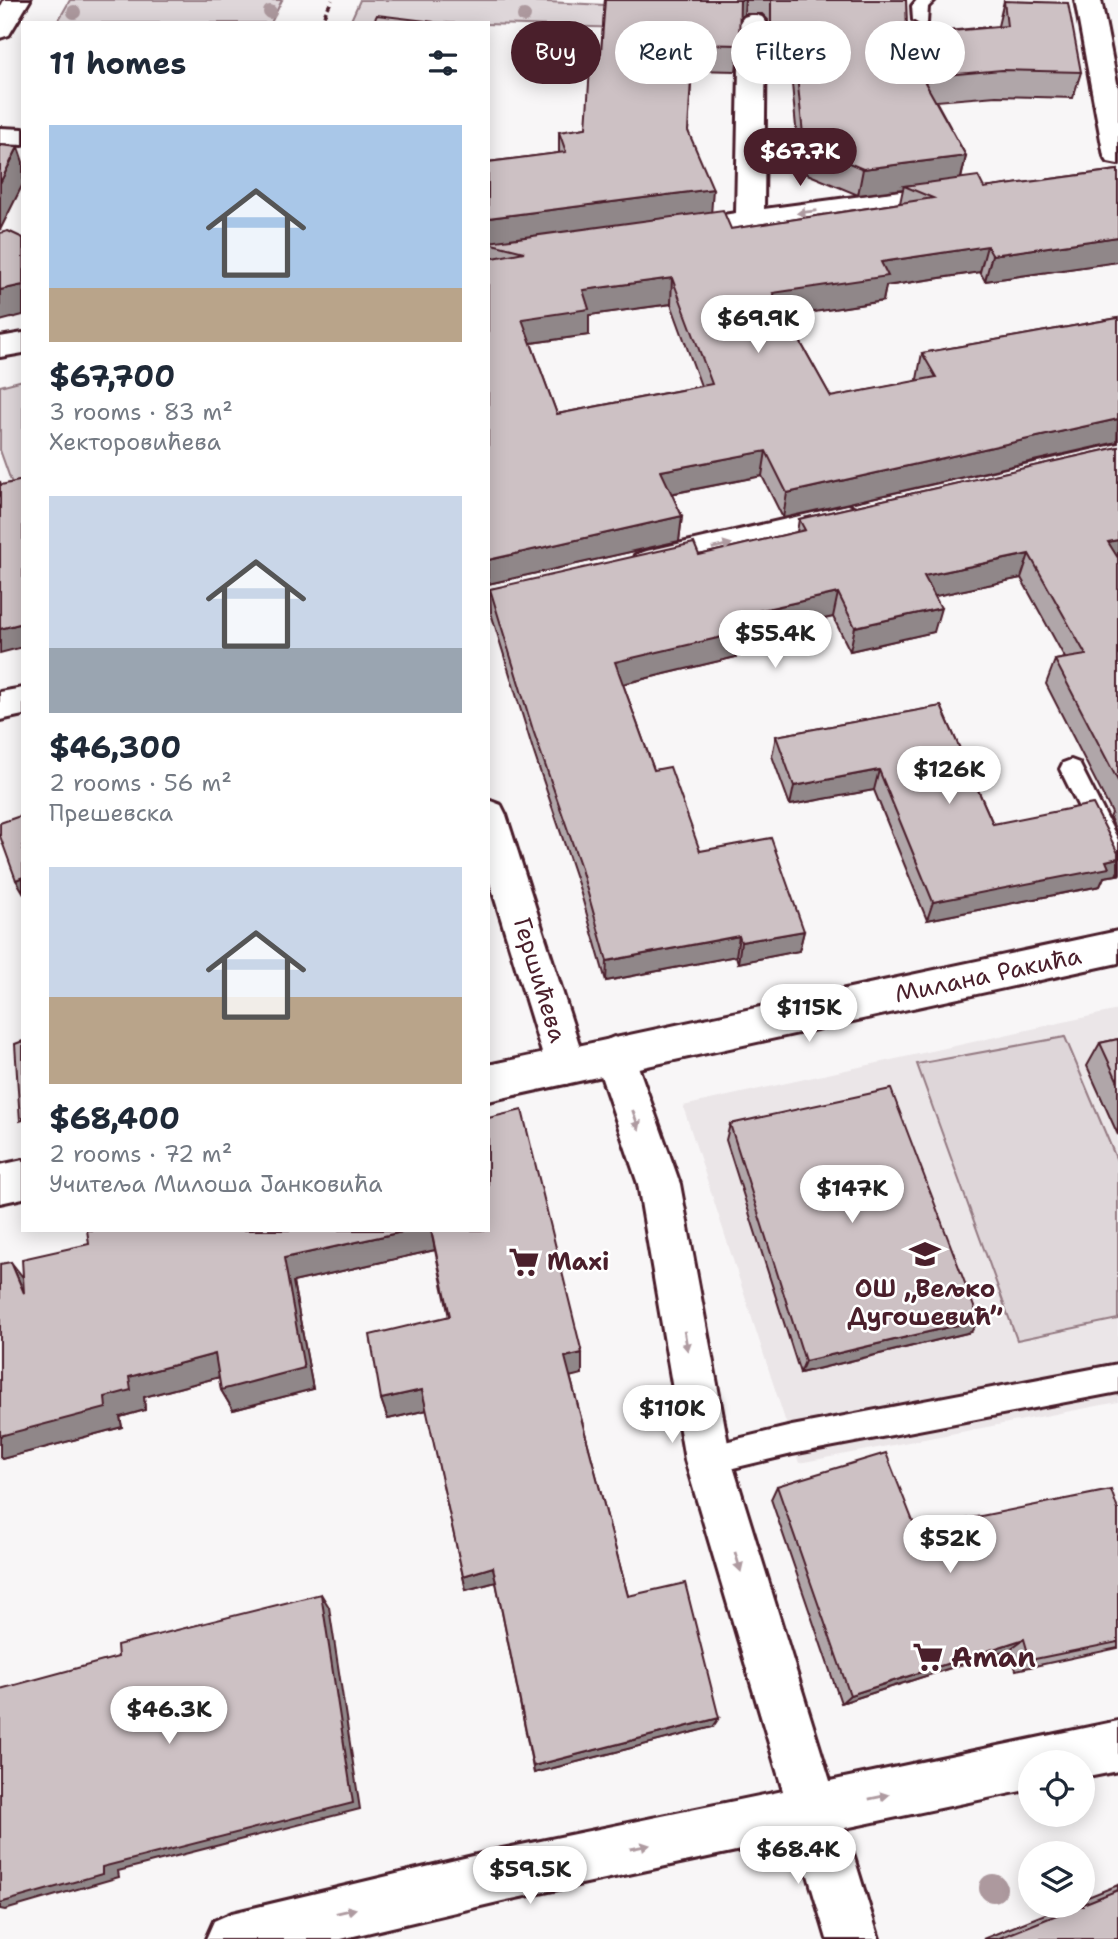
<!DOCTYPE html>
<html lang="en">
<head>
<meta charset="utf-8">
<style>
	:root { --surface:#fff; --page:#f2f2f3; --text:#1f2937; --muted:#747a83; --accent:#4a1f2b }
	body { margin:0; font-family:"Shantell Sans",sans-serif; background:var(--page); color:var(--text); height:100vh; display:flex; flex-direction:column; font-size:26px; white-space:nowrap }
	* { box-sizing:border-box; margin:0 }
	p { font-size:23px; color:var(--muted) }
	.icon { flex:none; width:38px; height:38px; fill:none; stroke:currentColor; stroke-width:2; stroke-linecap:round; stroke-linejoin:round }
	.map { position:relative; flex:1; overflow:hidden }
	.details { position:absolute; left:21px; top:21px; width:469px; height:1211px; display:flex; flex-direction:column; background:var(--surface); border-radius:0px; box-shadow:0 4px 18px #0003 }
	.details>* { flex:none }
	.guide { position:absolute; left:511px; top:21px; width:500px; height:63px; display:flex; gap:14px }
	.buttons { position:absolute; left:1018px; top:1750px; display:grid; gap:14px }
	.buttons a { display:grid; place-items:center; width:77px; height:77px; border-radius:50%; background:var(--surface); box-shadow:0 4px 18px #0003; font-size:35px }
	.price { position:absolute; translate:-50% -60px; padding:0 16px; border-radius:24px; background:#fff; color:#222; font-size:23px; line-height:46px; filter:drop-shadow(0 2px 4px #0008) }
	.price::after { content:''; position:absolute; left:50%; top:42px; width:21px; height:16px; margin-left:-10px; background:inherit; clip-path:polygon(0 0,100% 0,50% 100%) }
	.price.active { background:var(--accent); color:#fff }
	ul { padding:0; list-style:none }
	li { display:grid; align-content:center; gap:14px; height:371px; padding:0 28px }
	li span { display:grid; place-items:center; height:217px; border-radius:0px; color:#555 }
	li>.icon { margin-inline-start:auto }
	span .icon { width:126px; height:126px; fill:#fffc; stroke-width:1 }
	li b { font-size:30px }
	h2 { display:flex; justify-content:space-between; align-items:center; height:84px; padding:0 28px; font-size:30px }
	.pill { padding:0 24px; border-radius:32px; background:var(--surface); box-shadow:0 4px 18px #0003; font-size:24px; line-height:63px }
	.pill.active { background:var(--accent); color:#fff }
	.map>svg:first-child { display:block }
	.built { fill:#ebe6e8 }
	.green { fill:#ded6d9; stroke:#947a82; stroke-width:2 }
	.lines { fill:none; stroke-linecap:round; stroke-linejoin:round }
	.lane-casing { stroke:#4a1f2b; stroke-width:6 }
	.street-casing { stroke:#4a1f2b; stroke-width:6 }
	.secondary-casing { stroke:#4a1f2b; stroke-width:6 }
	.path { stroke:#4a1f2b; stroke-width:3.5; stroke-dasharray:5 3.5; stroke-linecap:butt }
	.lane { fill:#fff; fill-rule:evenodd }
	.street { fill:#fff; fill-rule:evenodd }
	.secondary { fill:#fff; fill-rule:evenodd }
	.tree { fill:#ad999e }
	.wall { fill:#b0a6a9; stroke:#4a1f2b; stroke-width:2; fill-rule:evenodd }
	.shaded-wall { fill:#908789; stroke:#4a1f2b; stroke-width:2 }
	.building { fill:#cdc1c4; stroke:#4a1f2b; stroke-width:2; fill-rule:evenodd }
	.oneway { fill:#ae9aa0 }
	.labels { text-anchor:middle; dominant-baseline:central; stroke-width:5; stroke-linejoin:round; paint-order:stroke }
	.street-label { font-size:24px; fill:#4a1f2b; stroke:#fff }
	.poi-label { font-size:24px; font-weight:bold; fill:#4a1f2b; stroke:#fff; text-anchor:start }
	.near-poi-label { font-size:28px; font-weight:bold; fill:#4a1f2b; stroke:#fff; text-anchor:start }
</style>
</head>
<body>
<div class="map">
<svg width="1118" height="1939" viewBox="0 0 1118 1939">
	<rect width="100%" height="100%" fill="#f8f6f7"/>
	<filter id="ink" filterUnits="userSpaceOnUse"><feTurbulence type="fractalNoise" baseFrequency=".0143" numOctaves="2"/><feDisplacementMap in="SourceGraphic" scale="14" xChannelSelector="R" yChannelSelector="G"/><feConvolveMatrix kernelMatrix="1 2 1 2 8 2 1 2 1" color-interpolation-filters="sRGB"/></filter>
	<g filter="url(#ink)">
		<path class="built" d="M1118,1010V1402L799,1463L683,1106Z"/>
		<g class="green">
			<path d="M70,0H282L271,23H57Z"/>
			<path d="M360,0H509L700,10L692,30L351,20Z"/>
			<path d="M23,380V493L16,495L0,450V386Z"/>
			<path d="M1065,1037L1118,1163V1319L1017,1340L917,1064Z"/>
		</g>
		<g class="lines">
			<g class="lane-casing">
				<g id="lane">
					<path d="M917,0H935L928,7L927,23L921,25L913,20L912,6Z"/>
					<path d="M1071,760L1079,763L1118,840V873L1110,870L1060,769L1063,763Z"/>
					<path d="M1118,1364V1392L792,1454L708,1474L698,1470L694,1460L698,1450L708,1446L792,1426Z"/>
				</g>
			</g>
			<g class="street-casing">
				<g id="street">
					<path d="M4,0H30L9,35L0,38V8Z"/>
					<path d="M1075,0H1101L1118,88V164L1108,162L1104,156Z"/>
					<path d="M753,14L762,17L766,22L764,209L953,184L963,187L967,193L963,199L676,239L666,236L662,230L666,224L736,213L740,22L744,17Z"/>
					<path d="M0,128L23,129V145L0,144Z"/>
					<path d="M23,333V353L0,357V337Z"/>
					<path d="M848,505L859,509L864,517L859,525L647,575L635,571L631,563L635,555L647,551Z"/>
					<path d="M23,688V715L0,720V692Z"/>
					<path d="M488,800L501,805L506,815L586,1066L580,1078L566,1084L552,1078L546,1066L488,876Z"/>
					<path d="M614,1037L628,1043L634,1055L680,1184L731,1460L830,1781L1118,1721V1771L1083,1778V1762H1031V1789L845,1828L879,1939H827L797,1838L502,1901L341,1939H206L214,1921L232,1913L502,1849L783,1791L685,1460L638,1184L594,1055L600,1043Z"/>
				</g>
			</g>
			<g class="secondary-casing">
				<g id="secondary">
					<path d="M1118,931V963L488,1101V1065Z"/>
					<path d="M23,1160V1198L0,1203V1165Z"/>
				</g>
			</g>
			<path class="path" d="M320,23L332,0"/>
			<use href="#lane" class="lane"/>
			<use href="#street" class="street"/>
			<use href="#secondary" class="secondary"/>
		</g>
		<g class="tree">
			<circle cx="74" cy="12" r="7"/>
			<circle cx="270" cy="12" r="7"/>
			<circle cx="524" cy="16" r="7"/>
			<circle cx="993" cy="1888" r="14"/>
		</g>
		<g class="wall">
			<path d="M605,0H906L907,35L998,26L1004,1L1081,72L1073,98L996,96L936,101L966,156L961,179L984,188L1118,170V262L985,281L980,272L886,286L883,301L786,316L831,397L918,381L917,379L922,353L1118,318V443L783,518L762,476L671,494L682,516L679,541L488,584V162L559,153V132L586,128L601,53ZM744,14H762L768,20V72L791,73L800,171L858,195L903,189L900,203L731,229L711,212L688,131L692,70L736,71L739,45V20ZM671,304L701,386L557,414L531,343L589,335V315Z"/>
			<path d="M1118,447V835L1110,818L1112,813L1046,684L1055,660L1065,658L1021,578L935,596L934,632L850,651L833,617L738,638L736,657L623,684L654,770L700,851L804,931L799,951L738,963L736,956L606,981L579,887L534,753L491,613L490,589L699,555L797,532L799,519Z"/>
			<path d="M941,706L993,824L1117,853H1118V871L1116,875L1104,877L1100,886L927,920L874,790L790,805L772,756L776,736Z"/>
			<path d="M1118,1039V1135L1087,1066L1100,1043Z"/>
			<path d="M730,1124L971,1332L800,1373L726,1140Z"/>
			<path d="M488,1230L582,1353V1374L570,1376L628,1596L713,1727L534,1773L496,1582L466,1590L427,1410L388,1419L381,1399L449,1317L435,1250L293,1282L313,1389L233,1410L221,1390L219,1377L144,1397L145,1410L120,1417L122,1427L2,1459L0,1457V1264L23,1277Z"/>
			<path d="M777,1486L916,1529L1118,1510V1648L1016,1670L1010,1649L841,1703L771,1499Z"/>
			<path d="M1118,1885V1939H983L1065,1906H1083V1899Z"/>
		</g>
		<g class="shaded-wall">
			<path d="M739,0H745L744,14L737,22Z"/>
			<path d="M18,147L23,162V184L0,230V183Z"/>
			<path d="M966,156L960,182L904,186L903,189L858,195L863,169Z"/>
			<path d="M713,189L711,215L488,243V218Z"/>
			<path d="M1118,237V262L985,281L992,255Z"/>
			<path d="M987,246L980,272L886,286L883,301L770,319L773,293L881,262Z"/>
			<path d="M672,278L671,304L589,315V335L523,344L522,319L583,290Z"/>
			<path d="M23,285V315L0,321V290Z"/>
			<path d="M1118,419L1117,442L783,518L787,493Z"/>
			<path d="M766,451L762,476L659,496L661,471Z"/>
			<path d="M682,516L679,541L488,584V560Z"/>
			<path d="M1118,540V562L1108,542Z"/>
			<path d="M1029,554L1021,578L917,600L924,576Z"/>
			<path d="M838,593L833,617L738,638L736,657L614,686L615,662L731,617Z"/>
			<path d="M941,608L934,632L850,651L855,627Z"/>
			<path d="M23,623V647L0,653V629Z"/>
			<path d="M879,770L874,790L790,805L794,786Z"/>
			<path d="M1118,858V871L1116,875L1104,877L1100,886L927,920L933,902Z"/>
			<path d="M23,877V892L16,880Z"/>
			<path d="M804,931L799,951L738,963L741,942Z"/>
			<path d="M739,936L736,956L606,981L607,961Z"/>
			<path d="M411,1230H431L435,1250L293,1282L313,1389L233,1410L221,1390L284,1258Z"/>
			<path d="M11,1262L29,1285L24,1293Z"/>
			<path d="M979,1320L971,1332L800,1373L805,1361Z"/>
			<path d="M582,1353V1374L565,1378V1357Z"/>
			<path d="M215,1354L227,1375L144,1397L145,1410L120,1417L122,1427L2,1459L0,1457V1436L105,1397L129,1377Z"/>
			<path d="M422,1390L427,1410L388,1419L381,1399Z"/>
			<path d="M493,1567L496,1582L466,1590L463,1576Z"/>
			<path d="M321,1594L329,1607L360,1809L118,1871L119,1877L5,1910L0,1909V1903L102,1867Z"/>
			<path d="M1024,1639L1010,1649L841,1703L850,1695Z"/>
			<path d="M719,1718L713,1727L534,1773L533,1766Z"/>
		</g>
		<g class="building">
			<path d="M605,0H740L739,45L693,44L688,131L713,189L488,218V162L566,152L559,132L586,128L591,53H601Z"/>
			<path d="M771,0H906L907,35L1007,26L1004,1L1068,3L1081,72L1002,70L922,77L966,156L863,169L804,144L794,46H771Z"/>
			<path d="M377,15L434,22L373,23Z"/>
			<path d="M0,145L18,147L0,183Z"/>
			<path d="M1118,170V237L992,255L987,246L881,262L888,276L773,293L831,397L936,377L922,353L1118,318V419L787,493L766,451L661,471L682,516L488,560V259L524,252L488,243V242L723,210L731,229L933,198L904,186L978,176L984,188ZM672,278L712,384L557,414L522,319L589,309L583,290Z"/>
			<path d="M8,231L23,238V285L0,290V233Z"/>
			<path d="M1118,447V540L1108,542L1118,558V781L1055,660L1086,655L1029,554L924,576L941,608L855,627L838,593L731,617L739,633L615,662L654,770L670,767L700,851L771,838L804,931L741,942L739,936L607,961L580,865L533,730L490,589L694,543L699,555L805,530L799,519Z"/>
			<path d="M23,480V623L0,629V481L1,485Z"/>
			<path d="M941,706L993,824L1093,804L1118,853V858L1106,861L1109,868L933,902L879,770L794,786L776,736Z"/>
			<path d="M23,815V877L16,880L0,836V823Z"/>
			<path d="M1118,1039V1082L1100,1043Z"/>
			<path d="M23,1041V1120L20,1121L15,1044Z"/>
			<path d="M891,1089L979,1320L805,1361L730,1124Z"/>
			<path d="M522,1110L582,1353L565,1357L628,1596L685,1583L719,1718L533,1766L493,1567L463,1576L422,1390L381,1399L370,1335L450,1316L431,1230H488V1118Z"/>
			<path d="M87,1230H411L284,1258L304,1368L221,1390L215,1354L129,1377L131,1390L105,1397L106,1408L0,1436V1264L11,1262L24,1293L22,1259L89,1244Z"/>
			<path d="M886,1453L916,1529L1111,1490L1118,1510V1642L1030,1660L1024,1639L850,1695L777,1486Z"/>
			<path d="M321,1594L353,1803L102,1867V1874L0,1903V1689L118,1657L117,1645Z"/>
			<path d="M1118,1890V1939H997L1079,1906H1083V1904Z"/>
		</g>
		<defs><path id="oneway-solid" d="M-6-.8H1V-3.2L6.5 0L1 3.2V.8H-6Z" transform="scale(1.75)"/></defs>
		<g class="oneway">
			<use href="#oneway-solid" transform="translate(807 212) rotate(173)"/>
			<use href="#oneway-solid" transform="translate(722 546) rotate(-13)"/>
			<use href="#oneway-solid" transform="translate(636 1120) rotate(71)"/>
			<use href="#oneway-solid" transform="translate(686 1341) rotate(80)"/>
			<use href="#oneway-solid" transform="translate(738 1562) rotate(73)"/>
			<use href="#oneway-solid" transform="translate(879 1797) rotate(-12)"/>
			<use href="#oneway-solid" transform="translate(640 1847) rotate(-12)"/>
			<use href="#oneway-solid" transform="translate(346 1911) rotate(-13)"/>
		</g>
	</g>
	<defs>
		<g id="school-bare" transform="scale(2.415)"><path d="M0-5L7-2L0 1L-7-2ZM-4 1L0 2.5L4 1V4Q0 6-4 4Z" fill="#4a1f2b" stroke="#fff" stroke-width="2.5" paint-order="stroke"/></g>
		<g id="supermarket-bare" transform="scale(2.415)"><path d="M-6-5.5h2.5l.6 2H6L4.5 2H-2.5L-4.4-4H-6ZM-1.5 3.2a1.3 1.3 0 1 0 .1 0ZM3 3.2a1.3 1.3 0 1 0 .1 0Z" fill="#4a1f2b" stroke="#fff" stroke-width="2.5" paint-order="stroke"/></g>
	</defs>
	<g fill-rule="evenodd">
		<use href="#school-bare" x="925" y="1254"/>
		<use href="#supermarket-bare" x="524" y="1262"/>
		<use href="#supermarket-bare" x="928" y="1657"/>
	</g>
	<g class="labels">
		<g class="street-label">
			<text transform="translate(988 975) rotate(-12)">Милана Ракића</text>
			<text transform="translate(540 980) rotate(73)">Гершићева</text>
		</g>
		<g class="poi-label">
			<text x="547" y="1262">Maxi</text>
			<text x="925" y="1289" text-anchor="middle">ОШ „Вељко<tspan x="925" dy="28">Дугошевић”</tspan></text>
		</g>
		<g class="near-poi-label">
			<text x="951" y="1657">Aman</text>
		</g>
	</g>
</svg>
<div class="buttons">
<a><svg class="icon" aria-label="locate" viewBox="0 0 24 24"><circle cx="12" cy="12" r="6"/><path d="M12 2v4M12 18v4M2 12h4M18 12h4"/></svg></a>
<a><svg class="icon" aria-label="layers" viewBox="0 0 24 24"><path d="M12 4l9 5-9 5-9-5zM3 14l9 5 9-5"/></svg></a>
</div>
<b class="price active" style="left:800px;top:188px">$67.7K</b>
<b class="price" style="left:758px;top:355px">$69.9K</b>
<b class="price" style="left:775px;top:670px">$55.4K</b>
<b class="price" style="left:949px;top:806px">$126K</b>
<b class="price" style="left:809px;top:1044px">$115K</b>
<b class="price" style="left:852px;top:1225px">$147K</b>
<b class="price" style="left:672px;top:1445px">$110K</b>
<b class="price" style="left:950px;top:1575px">$52K</b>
<b class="price" style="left:169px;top:1746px">$46.3K</b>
<b class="price" style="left:798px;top:1886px">$68.4K</b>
<b class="price" style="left:530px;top:1906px">$59.5K</b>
<div class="guide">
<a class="pill active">Buy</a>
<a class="pill">Rent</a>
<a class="pill">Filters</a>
<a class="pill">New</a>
</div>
<section class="details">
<h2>11 homes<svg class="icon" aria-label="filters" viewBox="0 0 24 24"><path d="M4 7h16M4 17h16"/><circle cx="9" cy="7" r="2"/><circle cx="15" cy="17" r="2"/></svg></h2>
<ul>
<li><span style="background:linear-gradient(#a9c7e8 75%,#b9a48a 0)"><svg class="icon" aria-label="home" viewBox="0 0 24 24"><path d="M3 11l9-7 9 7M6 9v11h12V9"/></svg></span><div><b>$67,700</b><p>3 rooms · 83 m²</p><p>Хекторовићева</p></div></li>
<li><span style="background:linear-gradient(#c9d6e8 70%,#9aa5b1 0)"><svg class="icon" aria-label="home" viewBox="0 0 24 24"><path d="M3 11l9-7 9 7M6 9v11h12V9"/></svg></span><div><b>$46,300</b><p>2 rooms · 56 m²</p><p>Прешевска</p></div></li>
<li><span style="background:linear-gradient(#c9d6e8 60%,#b9a48a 0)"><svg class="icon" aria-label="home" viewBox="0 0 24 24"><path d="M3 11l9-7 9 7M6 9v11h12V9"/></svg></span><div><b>$68,400</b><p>2 rooms · 72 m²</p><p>Учитеља Милоша Јанковића</p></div></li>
</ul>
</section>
</div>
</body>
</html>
